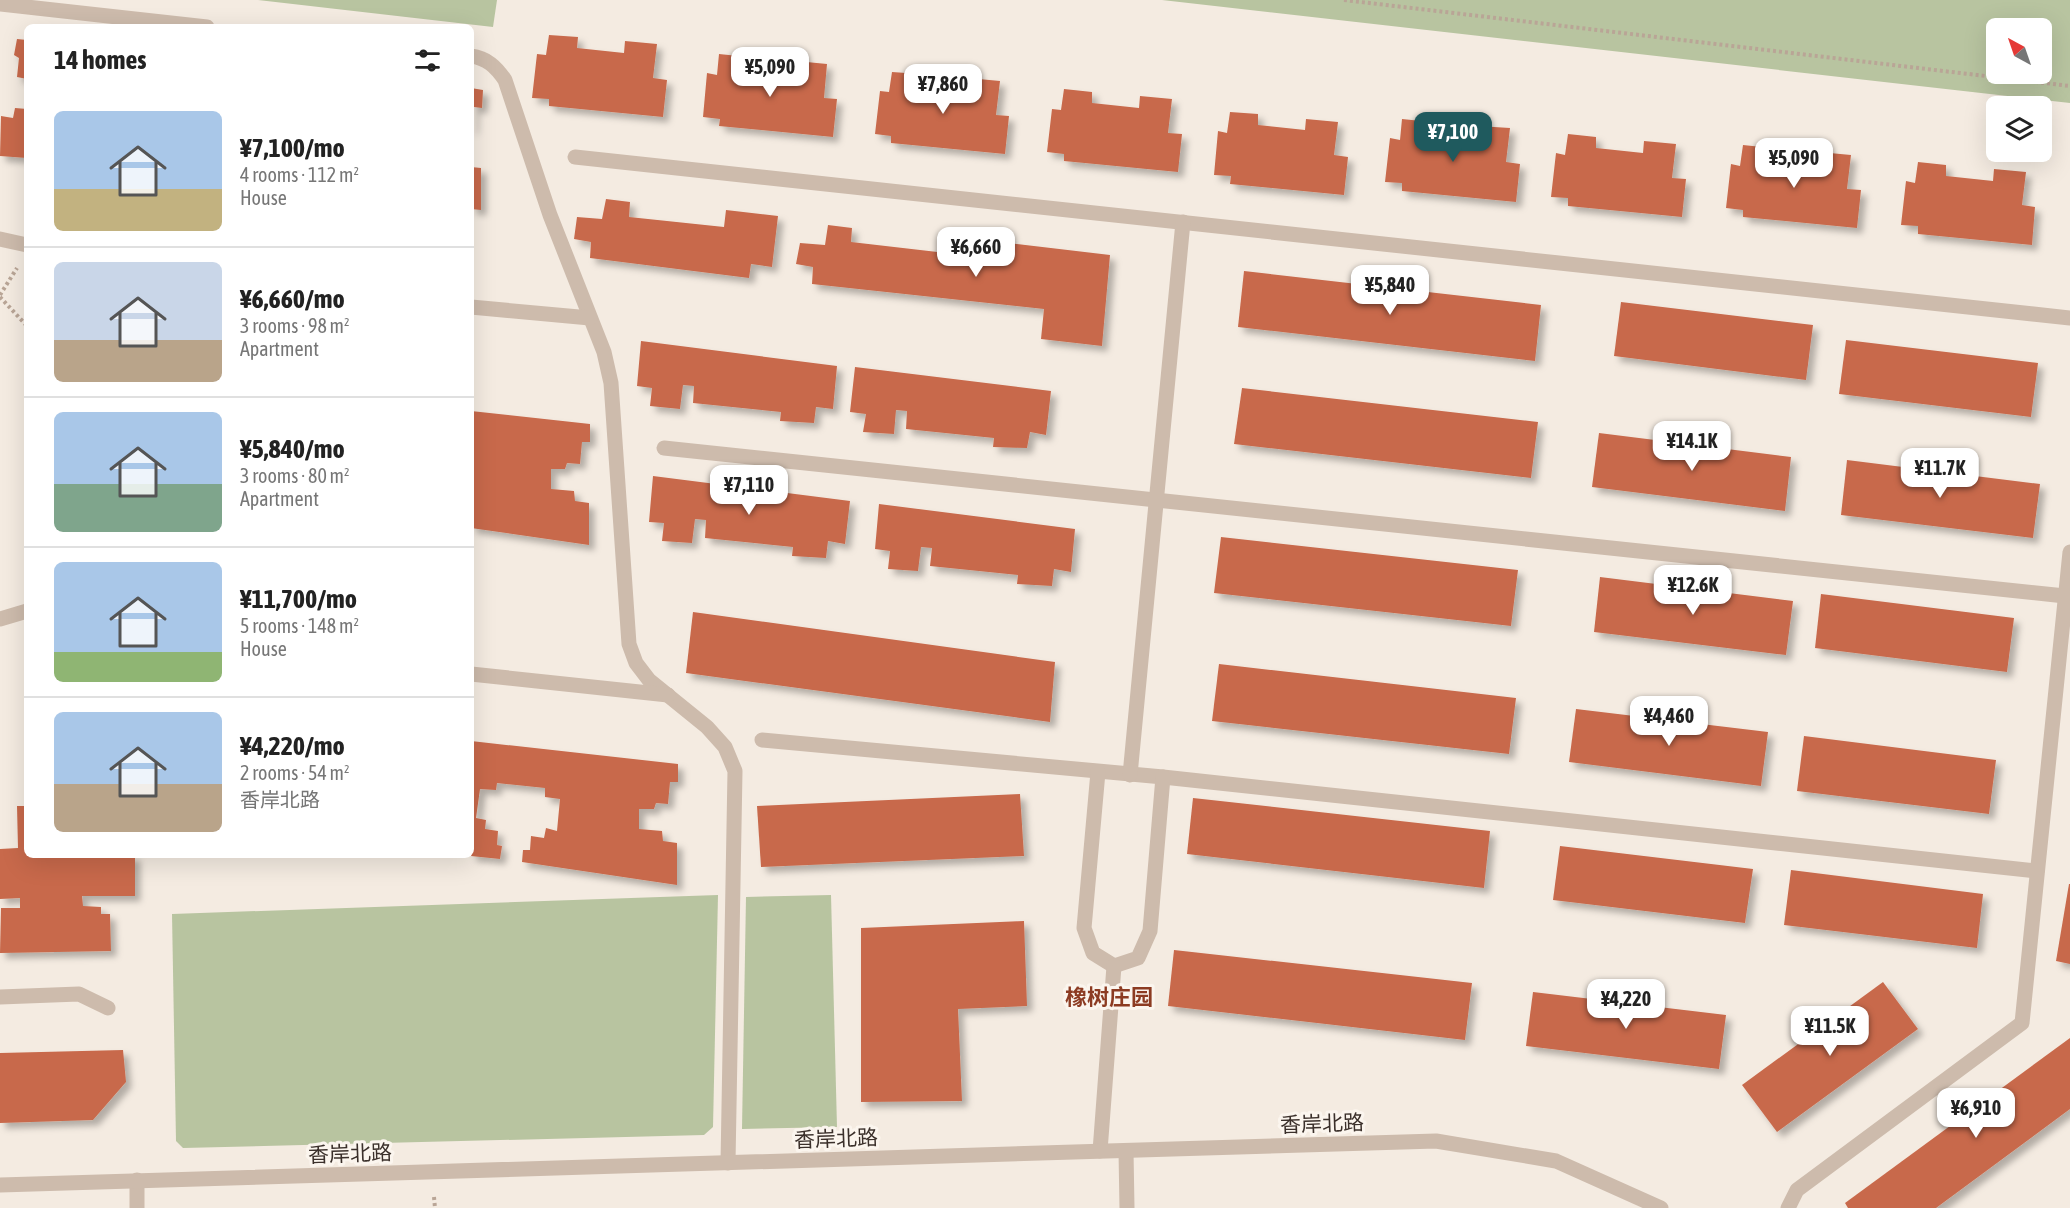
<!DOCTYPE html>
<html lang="en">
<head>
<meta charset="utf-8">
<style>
	:root { --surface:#fff; --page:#f6f6f6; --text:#222; --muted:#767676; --line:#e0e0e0; --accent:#1f5a5e }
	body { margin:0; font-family:"Asap Condensed","Noto Sans SC",sans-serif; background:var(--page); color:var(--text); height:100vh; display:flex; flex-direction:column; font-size:22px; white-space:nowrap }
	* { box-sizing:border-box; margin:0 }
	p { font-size:20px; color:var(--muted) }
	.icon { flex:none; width:33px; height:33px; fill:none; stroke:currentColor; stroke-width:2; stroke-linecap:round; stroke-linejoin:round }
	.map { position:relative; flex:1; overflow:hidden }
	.side { position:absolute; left:24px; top:24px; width:450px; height:834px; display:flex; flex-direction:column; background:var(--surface); border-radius:9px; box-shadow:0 6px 24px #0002 }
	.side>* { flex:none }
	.needle { width:39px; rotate:320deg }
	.fabs { position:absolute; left:1986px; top:18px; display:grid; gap:12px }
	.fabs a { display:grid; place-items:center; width:66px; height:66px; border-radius:9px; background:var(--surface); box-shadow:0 6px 24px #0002; font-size:30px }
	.price { position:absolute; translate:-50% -51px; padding:0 14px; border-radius:12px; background:#fff; color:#222; font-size:20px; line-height:39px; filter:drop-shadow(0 2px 3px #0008) }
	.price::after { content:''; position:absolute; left:50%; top:36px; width:18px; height:14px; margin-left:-9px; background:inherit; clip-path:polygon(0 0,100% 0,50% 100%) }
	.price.active { background:var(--accent); color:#fff }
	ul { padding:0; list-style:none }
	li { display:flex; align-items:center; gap:18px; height:150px; padding:0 30px }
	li+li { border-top:2px solid var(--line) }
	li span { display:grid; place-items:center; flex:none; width:168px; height:120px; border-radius:9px; color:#555 }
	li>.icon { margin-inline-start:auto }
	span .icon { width:72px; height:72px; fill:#fffc; stroke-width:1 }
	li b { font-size:26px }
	h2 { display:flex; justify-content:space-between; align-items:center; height:72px; padding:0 30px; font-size:26px }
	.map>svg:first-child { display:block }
	.green { fill:#b8c4a0; fill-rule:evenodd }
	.building { fill:#c8694b; filter:url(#shadow) }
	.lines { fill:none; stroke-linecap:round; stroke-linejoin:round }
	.path { stroke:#b9a596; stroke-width:4; stroke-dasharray:3 3; stroke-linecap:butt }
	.minor { stroke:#cdbbac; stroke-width:15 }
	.tertiary { stroke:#cdbbac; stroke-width:15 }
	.labels { text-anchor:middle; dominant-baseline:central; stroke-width:6; stroke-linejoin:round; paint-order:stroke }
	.street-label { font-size:21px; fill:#3b302b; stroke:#fbf5ee }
	.neighbourhood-label { font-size:22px; font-weight:bold; fill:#8c3b22; stroke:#fbf5ee }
</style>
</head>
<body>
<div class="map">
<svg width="2070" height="1208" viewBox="0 0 2070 1208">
	<defs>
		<filter id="shadow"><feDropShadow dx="5.5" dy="5.5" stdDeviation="3" flood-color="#0004"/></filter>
	</defs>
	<rect width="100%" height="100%" fill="#f4ebe1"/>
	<g class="green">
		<path d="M258,0H497L493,27Z"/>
		<path d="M1162,0H2070V103ZM2042,28V74H1996V28Z"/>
		<path d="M718,895L713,1127L704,1135L183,1148L176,1141L172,914Z"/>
		<path d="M831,895L837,1127L742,1129L746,897Z"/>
	</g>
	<g class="building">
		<path d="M549,35L578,37L577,48L624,53L625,41L657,44L653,78L667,80L663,117L549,106V99L532,98L537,54L546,55Z"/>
		<path d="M17,39L27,40V79L17,77L19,58L14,55Z"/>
		<path d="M719,54L748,57L747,68L795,73L796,61L827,64L824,98L837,99L833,137L719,126L720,119L703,117L707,73L717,75Z"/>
		<path d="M892,72L920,74L919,85L967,90L968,78L1000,81L996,115L1009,116L1005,154L891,143V136L875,134L880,91L889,92Z"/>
		<path d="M471,88L483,90L482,108L474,107L473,129H471Z"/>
		<path d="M1064,89L1092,92V103L1139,108L1140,96L1172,99L1168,133L1182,134L1178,172L1064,161V154L1047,152L1052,109L1061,110Z"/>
		<path d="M15,108L27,109V158L0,156L1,116L13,118Z"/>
		<path d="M1230,112L1258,114V125L1305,130L1306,119L1338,122L1334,155L1348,157L1344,195L1230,184L1231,176L1214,175L1218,131L1227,133Z"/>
		<path d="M1402,119L1431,122L1430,133L1478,137V126L1510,128L1506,162L1520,164L1516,202L1402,191V183L1385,182L1390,138L1400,140Z"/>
		<path d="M1568,134L1596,137V148L1643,153L1644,141L1676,144L1672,178L1686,179L1682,217L1568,206V198L1551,197L1556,153L1565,155Z"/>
		<path d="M1743,145L1771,148V159L1818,164L1819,152L1851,155L1847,189L1861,190L1857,228L1743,217V210L1726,208L1731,164L1740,166Z"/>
		<path d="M1918,162L1946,165V176L1993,181L1994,169L2026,172L2022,205L2035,207L2032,245L1918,234V226L1901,225L1906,181L1915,183Z"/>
		<path d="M471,167L481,168V210L471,209Z"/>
		<path d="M606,199L630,202L629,217L724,227L726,210L778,216L772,267L751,264L749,278L590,258L591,242L574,239L577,217L602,219Z"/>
		<path d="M828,225L852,228L851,242L946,253L948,236L1110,255L1102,346L1041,339L1044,309L812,284L813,267L796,264L800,243L825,245Z"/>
		<path d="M1244,271L1541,305L1535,361L1238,327Z"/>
		<path d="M1621,302L1813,325L1806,380L1614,356Z"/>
		<path d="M1846,340L2038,363L2031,417L1839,394Z"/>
		<path d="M641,341L837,366L833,409L816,407L814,423L780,421L781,412L693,403L694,386L683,385L680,409L650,406L652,388L637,386Z"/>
		<path d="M855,367L1051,391L1046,435L1030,432L1027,448L993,447L994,438L906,429L907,411L896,410L894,434L863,432L866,414L850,412Z"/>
		<path d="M1242,388L1538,422L1531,478L1234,444Z"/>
		<path d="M471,411L590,424V442H582L580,464L567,463L565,469H551V489L574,491L575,501L589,503V545L471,528Z"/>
		<path d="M1599,433L1791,457L1785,511L1592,487Z"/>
		<path d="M1847,460L2040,484L2033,538L1841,515Z"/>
		<path d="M653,476L850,501L845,544L828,541L826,558L792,556L793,547L705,538L706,520L695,519L692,543L662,541L664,523L649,522Z"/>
		<path d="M879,504L1075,529L1071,572L1054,569L1052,586L1017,584L1018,575L930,566L932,548L921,547L918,571L888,569L890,551L875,549Z"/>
		<path d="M1221,537L1518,570L1511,626L1214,593Z"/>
		<path d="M1600,577L1793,601L1786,655L1594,632Z"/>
		<path d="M1821,594L2014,618L2007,672L1815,648Z"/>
		<path d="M693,612L1055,662L1050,722L686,673Z"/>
		<path d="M1219,664L1516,698L1509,754L1212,721Z"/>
		<path d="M1576,709L1768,732L1761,786L1569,762Z"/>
		<path d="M1804,736L1996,760L1989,814L1797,791Z"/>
		<path d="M471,741L678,764V782H670L668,804L656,803L654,809H639V829L662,831L663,841L677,843V885L522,862L523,850H530L531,836L544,838L546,828L557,831L560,799L545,797V788L497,783L496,790L480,789L476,818L486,820L485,829L498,831L497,845L502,846L500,859L471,856Z"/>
		<path d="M1020,794L1024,856L761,867L757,806Z"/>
		<path d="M1193,798L1490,831L1484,888L1187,854Z"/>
		<path d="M17,806H27V855H135V896H82L83,906L101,907V914H110L111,951L0,953L1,908H20V898L0,899V849L18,848Z"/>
		<path d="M1560,846L1753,869L1745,923L1553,900Z"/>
		<path d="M1791,870L1983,894L1977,948L1784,925Z"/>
		<path d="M2069,884H2070V964L2056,961Z"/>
		<path d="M1024,921L1027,1006L958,1009L962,1101L861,1102V928Z"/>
		<path d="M1174,950L1472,983L1465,1040L1168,1006Z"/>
		<path d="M1883,982L1918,1029L1777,1132L1742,1085Z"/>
		<path d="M1533,992L1726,1015L1719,1069L1526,1046Z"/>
		<path d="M2070,1038V1109L1936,1208H1848L1845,1203Z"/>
		<path d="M123,1050L126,1082L93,1120L0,1123V1053Z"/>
	</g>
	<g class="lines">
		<g class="path">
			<path d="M1344,0L2070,86"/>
			<path d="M0,295L17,268"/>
			<path d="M0,297L27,326"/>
			<path d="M434,1197L435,1208"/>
		</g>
		<g class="minor">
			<path d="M0,4L207,27"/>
			<path d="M471,56C487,58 496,67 505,80L550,215L604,352L611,383L629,644L636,663L649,680L707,727L725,747L735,771L728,1163"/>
			<path d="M575,157L2070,318"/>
			<path d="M0,239L27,245"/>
			<path d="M471,307L590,318"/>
			<path d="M664,448L2065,596"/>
			<path d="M0,619L27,611"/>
			<path d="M471,674L668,695"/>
			<path d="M762,740L1163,777L2037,871"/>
			<path d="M1098,772L1084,928L1093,953L1114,966"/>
			<path d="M1130,775L1183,222"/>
			<path d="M1114,966L1138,958L1150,931L1163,777"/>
			<path d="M0,997L79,994L108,1008"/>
			<path d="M1100,1151L1114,966"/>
			<path d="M1126,1151L1127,1208"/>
			<path d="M137,1208V1180"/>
			<path d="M1788,1208L1797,1190L2022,1023L2070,552"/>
		</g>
		<path class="tertiary" d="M0,1185L1436,1141L1556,1161L1661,1208"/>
	</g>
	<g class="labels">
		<g class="street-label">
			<text transform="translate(1322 1123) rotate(-2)">香岸北路</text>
			<text transform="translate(836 1138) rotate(-2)">香岸北路</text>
			<text transform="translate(350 1153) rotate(-2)">香岸北路</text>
		</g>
		<g class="neighbourhood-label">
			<text x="1109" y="997">橡树庄园</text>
		</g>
	</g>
</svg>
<div class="fabs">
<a><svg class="needle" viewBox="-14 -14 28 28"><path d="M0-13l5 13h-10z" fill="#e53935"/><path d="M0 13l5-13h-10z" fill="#767676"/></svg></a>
<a><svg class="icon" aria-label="layers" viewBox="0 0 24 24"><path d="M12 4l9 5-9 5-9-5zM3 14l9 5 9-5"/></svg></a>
</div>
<b class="price" style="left:770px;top:98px">¥5,090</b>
<b class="price" style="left:943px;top:115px">¥7,860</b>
<b class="price active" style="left:1453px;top:163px">¥7,100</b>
<b class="price" style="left:1794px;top:189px">¥5,090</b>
<b class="price" style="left:976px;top:278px">¥6,660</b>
<b class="price" style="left:1390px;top:316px">¥5,840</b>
<b class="price" style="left:1692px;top:472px">¥14.1K</b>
<b class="price" style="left:1940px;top:499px">¥11.7K</b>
<b class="price" style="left:749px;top:516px">¥7,110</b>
<b class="price" style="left:1693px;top:616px">¥12.6K</b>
<b class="price" style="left:1669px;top:747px">¥4,460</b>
<b class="price" style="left:1626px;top:1030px">¥4,220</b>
<b class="price" style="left:1830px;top:1057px">¥11.5K</b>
<b class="price" style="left:1976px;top:1139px">¥6,910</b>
<section class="side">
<h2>14 homes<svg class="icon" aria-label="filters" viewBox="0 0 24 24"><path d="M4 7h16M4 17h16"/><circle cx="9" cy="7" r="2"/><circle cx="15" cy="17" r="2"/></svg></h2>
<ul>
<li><span style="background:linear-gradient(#a9c7e8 65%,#c2b280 0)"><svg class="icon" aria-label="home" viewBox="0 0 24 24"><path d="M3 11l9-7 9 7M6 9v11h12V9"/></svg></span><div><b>¥7,100/mo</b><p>4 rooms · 112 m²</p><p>House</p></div></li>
<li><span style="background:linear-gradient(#c9d6e8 65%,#b9a48a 0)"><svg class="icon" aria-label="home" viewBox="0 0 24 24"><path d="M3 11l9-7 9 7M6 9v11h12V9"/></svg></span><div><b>¥6,660/mo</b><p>3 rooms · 98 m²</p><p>Apartment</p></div></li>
<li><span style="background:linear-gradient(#a9c7e8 60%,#7fa58c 0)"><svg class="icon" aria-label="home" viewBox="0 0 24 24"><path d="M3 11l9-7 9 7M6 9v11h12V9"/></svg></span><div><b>¥5,840/mo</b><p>3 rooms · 80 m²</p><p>Apartment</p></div></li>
<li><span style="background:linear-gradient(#a9c7e8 75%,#8fb573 0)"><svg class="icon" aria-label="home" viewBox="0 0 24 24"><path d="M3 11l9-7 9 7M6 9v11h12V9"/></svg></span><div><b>¥11,700/mo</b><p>5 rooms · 148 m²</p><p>House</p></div></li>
<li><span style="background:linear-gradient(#a9c7e8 60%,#b9a48a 0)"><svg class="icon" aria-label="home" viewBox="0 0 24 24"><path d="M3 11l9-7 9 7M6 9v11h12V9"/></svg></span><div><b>¥4,220/mo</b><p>2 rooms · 54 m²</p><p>香岸北路</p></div></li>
</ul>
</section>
</div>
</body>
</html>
